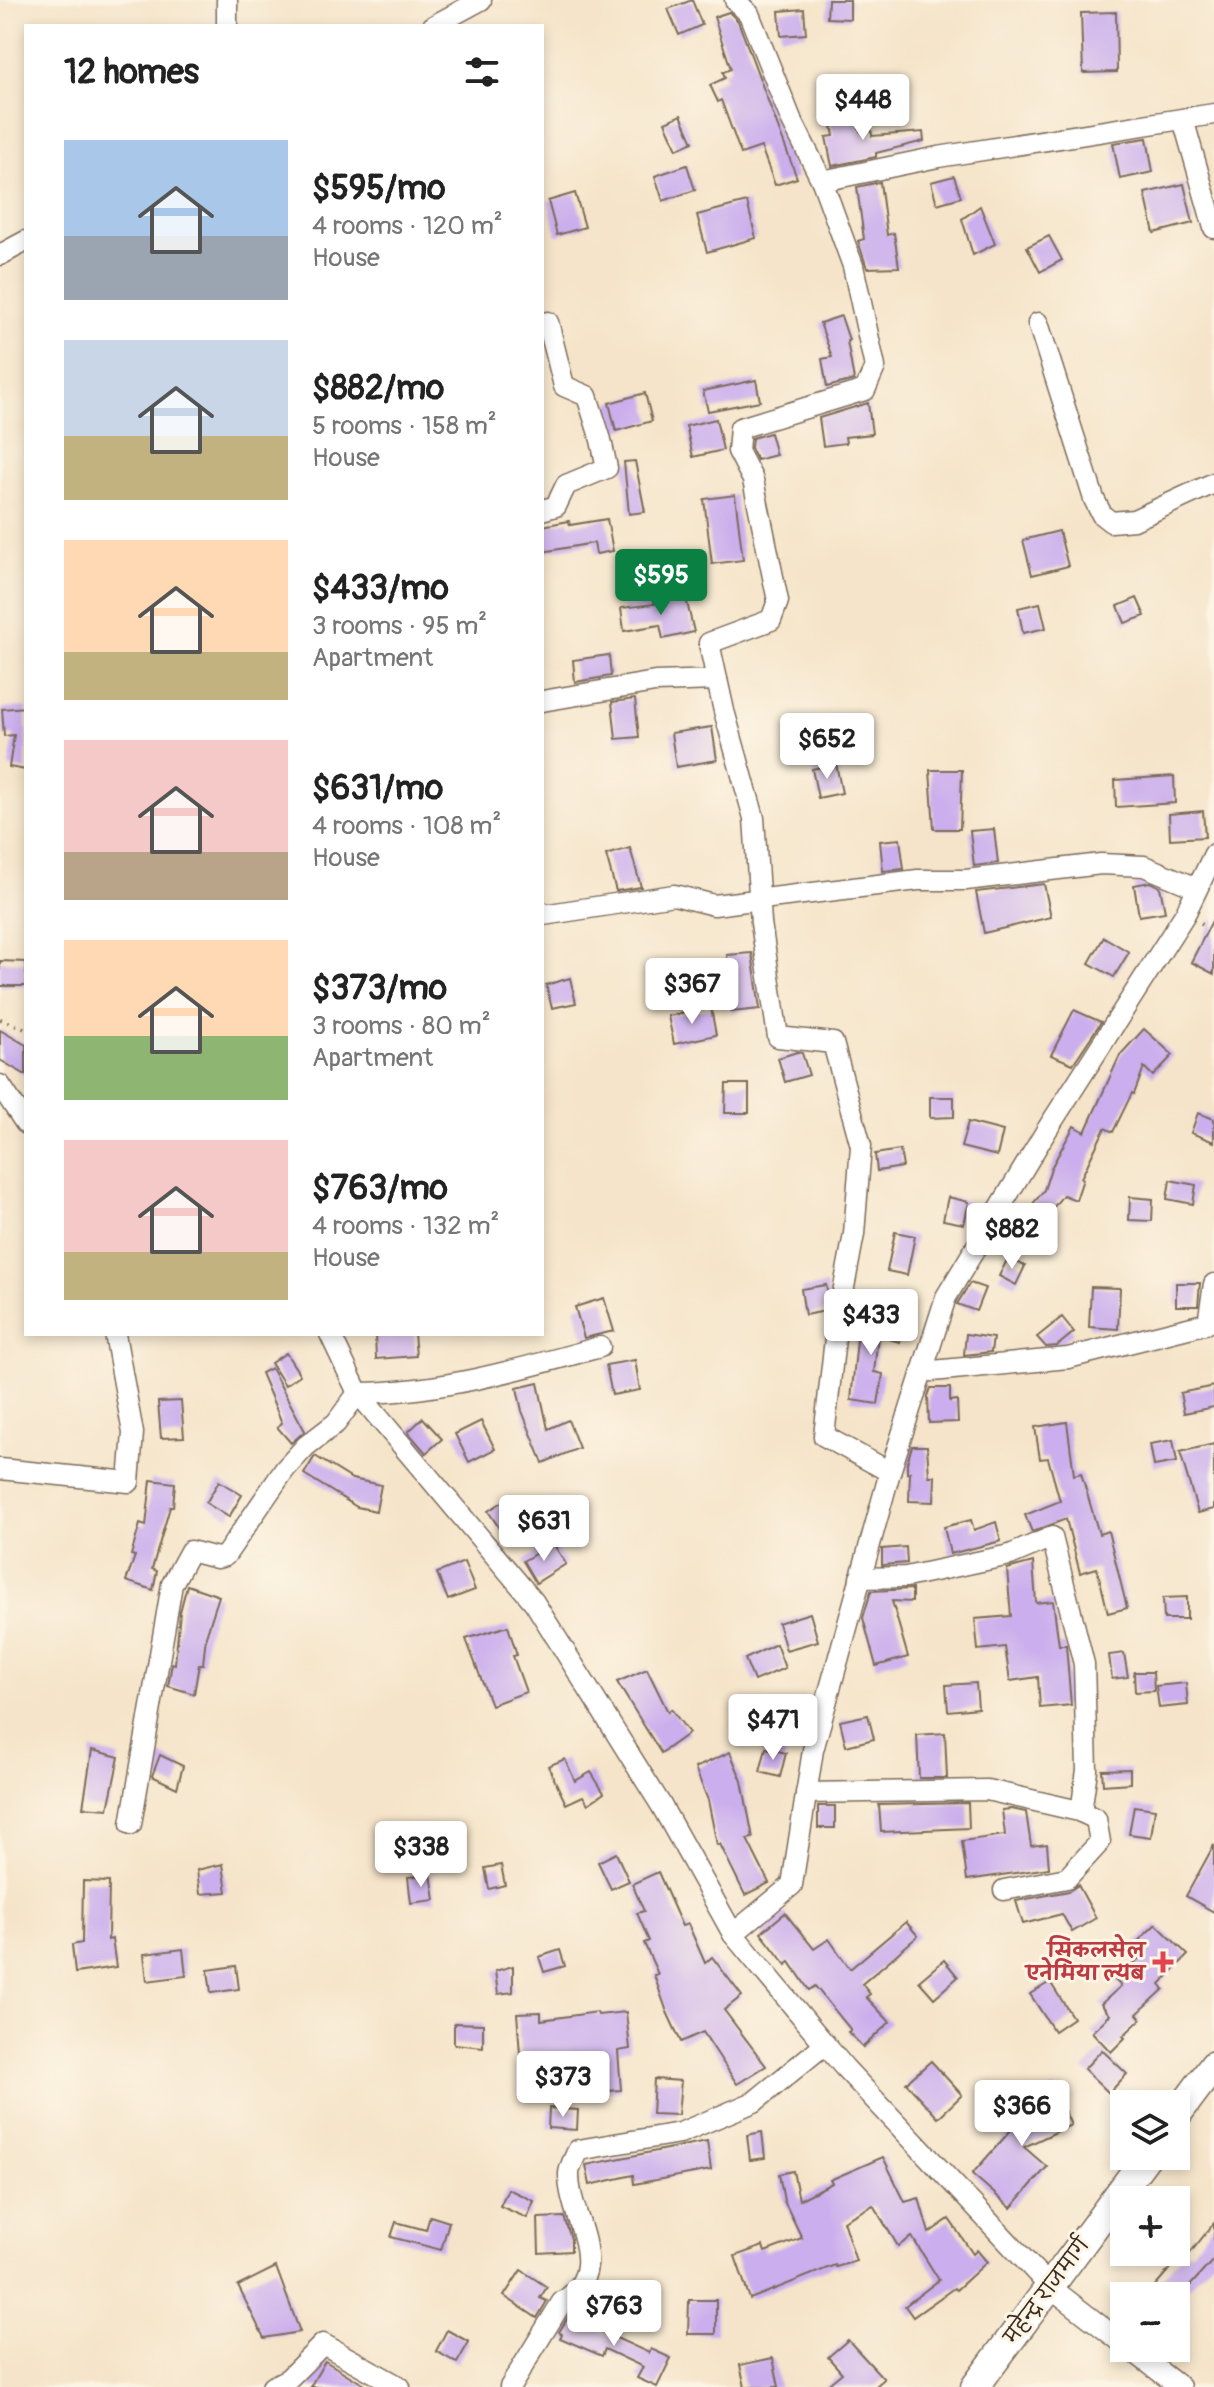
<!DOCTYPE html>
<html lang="en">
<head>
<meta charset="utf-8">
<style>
	:root { --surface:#fff; --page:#f2f2f2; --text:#222; --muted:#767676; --accent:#0b8043 }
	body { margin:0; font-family:Pangolin,"Playpen Sans Deva",sans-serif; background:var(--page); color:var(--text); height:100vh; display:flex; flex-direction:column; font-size:30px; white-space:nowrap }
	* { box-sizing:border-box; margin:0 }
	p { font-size:26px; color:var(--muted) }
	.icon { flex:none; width:44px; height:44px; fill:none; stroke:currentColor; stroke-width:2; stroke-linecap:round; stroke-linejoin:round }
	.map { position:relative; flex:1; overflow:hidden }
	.side { position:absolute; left:24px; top:24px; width:520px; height:1312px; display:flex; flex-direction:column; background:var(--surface); border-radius:0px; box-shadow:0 4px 12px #0003 }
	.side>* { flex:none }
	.buttons { position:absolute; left:1110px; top:2090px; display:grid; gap:16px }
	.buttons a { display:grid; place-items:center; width:80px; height:80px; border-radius:0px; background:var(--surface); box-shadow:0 4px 12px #0003; font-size:40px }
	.price { position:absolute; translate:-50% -68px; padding:0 18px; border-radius:8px; background:#fff; color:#222; font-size:26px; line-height:52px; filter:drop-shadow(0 2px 4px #0008) }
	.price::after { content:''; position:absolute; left:50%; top:48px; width:24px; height:18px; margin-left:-12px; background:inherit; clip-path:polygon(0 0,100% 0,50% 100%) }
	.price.active { background:var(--accent); color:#fff }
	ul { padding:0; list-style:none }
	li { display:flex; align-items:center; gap:24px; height:200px; padding:0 40px }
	li span { display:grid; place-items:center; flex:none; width:224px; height:160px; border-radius:0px; color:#555 }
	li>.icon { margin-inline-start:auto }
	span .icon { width:96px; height:96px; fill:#fffc; stroke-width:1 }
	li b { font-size:34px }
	h2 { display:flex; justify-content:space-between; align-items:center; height:96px; padding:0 40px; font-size:34px }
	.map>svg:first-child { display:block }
	.building { fill:#caaeed }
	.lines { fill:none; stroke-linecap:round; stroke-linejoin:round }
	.minor-casing { stroke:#7c6b5a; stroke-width:23 }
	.highway-casing { stroke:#7c6b5a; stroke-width:31 }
	.path { stroke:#7c6b5a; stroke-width:4; stroke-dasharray:2 6; stroke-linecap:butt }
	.minor { stroke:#fff; stroke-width:20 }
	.highway { stroke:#fff; stroke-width:28 }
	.health-dot { fill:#e0444e; stroke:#fcf5e5; stroke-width:3 }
	.labels { text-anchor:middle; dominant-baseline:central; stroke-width:6; stroke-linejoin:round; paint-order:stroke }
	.health-label { font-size:20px; font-weight:bold; fill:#be3a42; stroke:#fcf5e5; text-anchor:end }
	.street-label { font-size:20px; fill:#3b2a1e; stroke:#fcf5e5 }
</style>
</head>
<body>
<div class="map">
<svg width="1214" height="2387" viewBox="0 0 1214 2387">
	<rect width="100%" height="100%" fill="#fcf5e5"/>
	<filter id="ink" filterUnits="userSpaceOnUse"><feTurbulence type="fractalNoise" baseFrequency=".0125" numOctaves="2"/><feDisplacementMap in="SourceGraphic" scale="16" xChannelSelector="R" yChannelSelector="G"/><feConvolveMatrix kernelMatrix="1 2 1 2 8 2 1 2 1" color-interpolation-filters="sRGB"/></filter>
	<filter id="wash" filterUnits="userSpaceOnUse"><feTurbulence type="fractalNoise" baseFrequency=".006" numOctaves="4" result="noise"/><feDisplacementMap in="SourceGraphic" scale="32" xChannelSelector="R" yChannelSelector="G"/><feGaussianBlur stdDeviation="1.8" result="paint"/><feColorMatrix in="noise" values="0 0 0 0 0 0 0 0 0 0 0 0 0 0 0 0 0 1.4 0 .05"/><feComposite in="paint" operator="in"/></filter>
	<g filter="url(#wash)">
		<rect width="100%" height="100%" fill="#f5e4c9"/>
		<g id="blocks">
			<g class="building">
				<path d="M692,0L702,25L679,35L668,9Z"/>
				<path d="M828,0H850V19L827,18Z"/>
				<path d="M804,9L806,34L781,36L779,11Z"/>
				<path d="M729,12L738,21L797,178L775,185L761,147L741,154L721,100L718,102L710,85L725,78L723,72L731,69L714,17Z"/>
				<path d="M1116,12L1117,72L1083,73L1081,13Z"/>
				<path d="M681,115L693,142L677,149L665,122Z"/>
				<path d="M857,116L860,131L871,128L872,136L923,132L924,141L876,153V157L832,166L826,137L834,136L831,120Z"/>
				<path d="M1147,138L1153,172L1120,179L1113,143Z"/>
				<path d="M687,165L695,190L663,201L655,176Z"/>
				<path d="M954,176L961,197L937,204L931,182Z"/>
				<path d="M880,182L887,235L894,233L899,267L867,268L858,241L864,239L857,187Z"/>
				<path d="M1184,184L1193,223L1154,233L1145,193Z"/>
				<path d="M575,193L585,227L557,235L548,201Z"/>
				<path d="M747,202L756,238L707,252L697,215Z"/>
				<path d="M980,206L995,244L973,255L962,219Z"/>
				<path d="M1049,236L1062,260L1040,272L1027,247Z"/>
				<path d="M841,316L849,340L847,341L854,380L827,387L822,359L832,357L820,323Z"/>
				<path d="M756,380L760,401L708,411L703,391Z"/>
				<path d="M645,393L652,421L616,431L609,403Z"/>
				<path d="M868,403L872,434L845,437L846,443L823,446L819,418Z"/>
				<path d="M716,419L723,450L693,457L686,426Z"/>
				<path d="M770,433L776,455L757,460L751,448L752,438Z"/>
				<path d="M635,461L645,512L629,514L624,462Z"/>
				<path d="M735,495L743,560L712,564L704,499Z"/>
				<path d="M607,519L613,551L596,554L594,543L542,552V526L569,521L570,525Z"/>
				<path d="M1059,531L1068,566L1032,575L1023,540Z"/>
				<path d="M685,594L694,632L663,639L660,625L624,631L621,608L655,604L654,601Z"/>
				<path d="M1137,598L1145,616L1125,623L1118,606Z"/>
				<path d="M1040,603L1046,628L1023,633L1018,608Z"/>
				<path d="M609,655L611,676L575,682L573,660Z"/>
				<path d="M635,699L639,737L616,739L612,702Z"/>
				<path d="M26,707V770L9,767L14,735L4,736L2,709Z"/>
				<path d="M712,727L717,760L676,767L671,733Z"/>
				<path d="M836,764L842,793L818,798L812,769Z"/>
				<path d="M930,770H962L960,829H934Z"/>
				<path d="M1174,776L1175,803L1116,807L1115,780Z"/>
				<path d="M1203,811L1205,837L1170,839L1169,814Z"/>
				<path d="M994,829L998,863L974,866L970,831Z"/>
				<path d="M900,839L904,869L883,871L880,841Z"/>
				<path d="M630,848L641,887L616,891L606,855Z"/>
				<path d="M1150,882L1160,887L1165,912L1139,916L1134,885Z"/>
				<path d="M1044,884L1051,917L984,933L976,892Z"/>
				<path d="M1214,917V974L1191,962Z"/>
				<path d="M1104,937L1129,952L1114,977L1089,963Z"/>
				<path d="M752,953L760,1009L731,1012L727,955Z"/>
				<path d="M0,961L26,962V986H0Z"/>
				<path d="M570,978L576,1003L552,1008L546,985Z"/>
				<path d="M711,1008L716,1035L674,1044L668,1016Z"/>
				<path d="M1074,1010L1101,1022L1073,1064L1051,1055Z"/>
				<path d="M1144,1029L1173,1055L1153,1076L1144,1067L1134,1094L1132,1093L1113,1132L1105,1128L1081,1178L1083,1179L1076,1200L1063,1195L1039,1226L1024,1215L1044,1190L1051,1168L1074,1126L1085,1132L1120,1055Z"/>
				<path d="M0,1030L26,1045V1075L0,1060Z"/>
				<path d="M797,1052L802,1053L809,1075L785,1082L778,1058Z"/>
				<path d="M726,1084H749V1113H725Z"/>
				<path d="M930,1097H954V1117L930,1118Z"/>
				<path d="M1198,1113L1214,1119V1142L1191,1133Z"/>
				<path d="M968,1122L1003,1131L997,1156L961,1147Z"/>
				<path d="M900,1150L903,1167L877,1171L875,1154Z"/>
				<path d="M1170,1180L1196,1185L1193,1204L1167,1199Z"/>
				<path d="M948,1197L969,1202L964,1224L943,1220Z"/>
				<path d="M1130,1197L1153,1199L1152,1221L1129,1220Z"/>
				<path d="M895,1232L915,1236L907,1275L887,1271Z"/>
				<path d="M1008,1258L1025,1266L1016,1285L999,1276Z"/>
				<path d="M970,1283L985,1288L976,1311L957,1304Z"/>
				<path d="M1176,1283H1200L1198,1306H1176Z"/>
				<path d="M826,1285L829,1299L826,1311L805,1315L801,1289Z"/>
				<path d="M1091,1287L1120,1288L1118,1329L1089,1327Z"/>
				<path d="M604,1298L614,1331L584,1338L575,1307Z"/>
				<path d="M1062,1317L1074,1332L1057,1346L1046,1347L1037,1337Z"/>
				<path d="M852,1318L905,1323L900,1342L878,1336L874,1372L883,1374L878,1404L851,1400L858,1330L850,1328Z"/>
				<path d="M375,1334H414L416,1356L376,1359Z"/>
				<path d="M966,1334L993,1338L991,1352L964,1355Z"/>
				<path d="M286,1353L300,1375L285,1385L271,1363Z"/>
				<path d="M635,1360L640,1390L612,1395L606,1365Z"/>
				<path d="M271,1368L305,1431L291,1443L277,1427L282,1423L261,1373Z"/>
				<path d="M538,1383L548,1429L568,1420L579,1448L543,1463L522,1411L517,1388Z"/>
				<path d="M1214,1386V1407L1184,1413L1180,1393Z"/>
				<path d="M931,1388H950V1401L957,1400L958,1422L929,1423L928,1396Z"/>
				<path d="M181,1401L184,1437L161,1438L158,1402Z"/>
				<path d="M423,1418L442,1439L426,1453L408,1432Z"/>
				<path d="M481,1421L495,1449L469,1462L455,1434Z"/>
				<path d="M1067,1422L1074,1475L1081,1473L1099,1534L1108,1531L1127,1608L1108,1613L1097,1568L1080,1573L1066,1519L1032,1532L1025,1515L1060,1501L1048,1458L1040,1459L1035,1427Z"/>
				<path d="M1173,1440L1177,1462L1154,1466L1150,1444Z"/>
				<path d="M1214,1444V1509L1198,1513L1180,1452Z"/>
				<path d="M912,1446H927L929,1476H935L934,1502L909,1501L910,1472L907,1473V1463Z"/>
				<path d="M315,1456L352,1479L381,1485L376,1511L357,1507L304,1474Z"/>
				<path d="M151,1480L175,1483L173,1507H170L152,1569L157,1571L153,1590L126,1581L135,1556L131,1555L140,1524L146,1526Z"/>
				<path d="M219,1481L242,1495L229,1517L206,1503Z"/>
				<path d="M509,1498L523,1518L502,1532L488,1511Z"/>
				<path d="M971,1520L974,1530L996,1522L1001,1541L950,1554L944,1527Z"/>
				<path d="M553,1543L566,1564L536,1583L523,1561Z"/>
				<path d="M906,1547L907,1563L882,1565V1549Z"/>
				<path d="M464,1562L475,1590L448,1600L437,1573Z"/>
				<path d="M1033,1562L1036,1603L1053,1601L1059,1645H1066L1071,1705L1040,1708L1038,1677L1010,1681L1005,1647L978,1650L975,1619L1011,1616L1007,1569Z"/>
				<path d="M187,1585L219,1596L206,1636L203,1664H199L194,1694L168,1686L172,1663L175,1664L180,1612Z"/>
				<path d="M912,1589V1602L892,1601L908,1657L876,1666L863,1618L871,1591Z"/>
				<path d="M1187,1597V1619H1164L1163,1598Z"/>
				<path d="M810,1613L818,1641L786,1650L778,1623Z"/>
				<path d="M508,1626L517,1655L513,1656L526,1692L491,1705L466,1639Z"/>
				<path d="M776,1644L785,1668L754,1681L745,1659Z"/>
				<path d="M1124,1653L1128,1677L1112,1679L1109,1655Z"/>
				<path d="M647,1669L668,1712L671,1709L689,1733L661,1753L617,1682Z"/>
				<path d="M1134,1672H1153L1154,1691L1135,1692Z"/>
				<path d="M976,1683L978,1708L948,1711L946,1685Z"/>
				<path d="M1186,1683L1188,1705L1159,1708L1156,1686Z"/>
				<path d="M868,1715L874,1739L846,1746L840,1721Z"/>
				<path d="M945,1733L947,1778H919L917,1735Z"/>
				<path d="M766,1748L786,1753L780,1777L760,1772Z"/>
				<path d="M92,1750L119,1757L108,1809L83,1807Z"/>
				<path d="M730,1752L742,1781L753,1838L747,1839L769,1883L745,1895L720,1844L717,1845L708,1800L695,1768Z"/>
				<path d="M160,1755L183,1766L177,1788L152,1776Z"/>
				<path d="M565,1759L575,1781L591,1772L604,1793L588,1804L583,1796L566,1804L548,1766Z"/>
				<path d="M1130,1769V1783L1103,1785L1102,1770Z"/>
				<path d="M968,1803L969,1828L881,1832L879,1805Z"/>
				<rect x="818" y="1806" width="17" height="22"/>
				<path d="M1134,1806L1155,1809L1151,1837L1129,1834Z"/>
				<path d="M1011,1809L1026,1812L1031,1846L1047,1844L1049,1868L967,1880L962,1841L1005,1835L1002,1810Z"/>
				<path d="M1214,1845V1912L1186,1896Z"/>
				<path d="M616,1853L629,1881L611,1889L598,1862Z"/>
				<path d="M223,1864L227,1892L200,1894L197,1870Z"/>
				<path d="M501,1865L505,1885L489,1889L485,1868Z"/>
				<path d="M658,1872L682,1926L688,1924L705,1963L712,1957L742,1996L724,2010L766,2066L737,2084L703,2032L681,2042L667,2012L654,1975L658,1974L644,1943L649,1941L637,1913L644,1911L632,1884Z"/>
				<path d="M431,1874L435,1900L411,1903L408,1877Z"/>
				<path d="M83,1881L109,1882L108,1940L112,1939L116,1967L75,1973L72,1945L82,1943Z"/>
				<path d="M1078,1885L1096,1918L1072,1932L1062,1914L1023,1924L1016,1901L1069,1891Z"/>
				<path d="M785,1913L814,1949L829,1939L850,1969L906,1922L918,1936L862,1984L870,1994L866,1997L890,2022L863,2047L848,2032L851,2030L815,1986L809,1990L790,1962L786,1965L761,1933Z"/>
				<path d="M1156,1924L1188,1955L1160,1984L1164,1989L1137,2014L1141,2019L1123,2036L1125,2038L1111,2052L1092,2032L1110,2015L1101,2004L1121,1986L1115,1980L1144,1954L1134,1945Z"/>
				<path d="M183,1949L186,1976L147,1981L144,1954Z"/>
				<path d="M560,1950L565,1966L544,1972L539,1957Z"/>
				<path d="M944,1960L958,1977L934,1998L919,1981Z"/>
				<path d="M236,1966L239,1989L211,1993L208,1970Z"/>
				<path d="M513,1966V1992L498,1994L495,1971Z"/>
				<path d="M1050,1982L1073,2018L1054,2031L1030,1994Z"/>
				<path d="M541,2012V2020L597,2012L598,2015L626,2012L630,2049L618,2051L621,2090L567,2094L563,2061L548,2062L547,2052L520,2054L517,2013Z"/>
				<path d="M454,2023L483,2024V2047L454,2044Z"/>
				<path d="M1102,2050L1127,2074L1109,2093L1084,2069Z"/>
				<path d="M931,2061L962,2095L938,2118L906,2083Z"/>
				<path d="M654,2079L681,2081L678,2115L652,2114Z"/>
				<path d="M1054,2088L1071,2125L1024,2147L1047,2167L1011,2208L972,2174L1020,2120L1014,2107Z"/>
				<path d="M549,2108L578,2110L577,2130L548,2128Z"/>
				<path d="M762,2132L765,2158L750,2160L747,2135Z"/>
				<path d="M707,2141L711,2170L634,2184L633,2175L590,2185L586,2165Z"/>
				<path d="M883,2157L905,2202L919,2198L929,2233L949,2219L973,2254L977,2250L987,2262L956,2290L954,2288L913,2317L905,2306L939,2280L912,2237L898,2246L873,2205L843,2221L856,2261L836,2267L835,2265L750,2299L735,2256L763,2246L765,2252L802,2238L784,2201L779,2174L793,2171L799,2200L832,2183L830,2180Z"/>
				<path d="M508,2189L534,2201L527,2218L500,2206Z"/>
				<path d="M430,2216L449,2222L441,2250L391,2237L396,2222L426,2230Z"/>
				<path d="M564,2217L571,2239V2251L539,2253L538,2218Z"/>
				<path d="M1214,2223V2259L1181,2296H1146L1186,2250L1190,2253Z"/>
				<path d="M276,2267L300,2332L264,2338L238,2286Z"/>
				<path d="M521,2270L547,2287L540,2298L547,2301L537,2318L504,2296Z"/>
				<path d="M689,2300H716V2334H688Z"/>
				<path d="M572,2311L585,2317L583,2323L649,2353L651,2349L671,2358L657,2387L637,2378L643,2367L605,2349L602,2356L560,2338L562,2334L559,2332Z"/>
				<path d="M447,2330L469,2342L457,2363L436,2351Z"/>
				<path d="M848,2340L884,2379L875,2387H825L842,2373L828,2357Z"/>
				<path d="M773,2358L779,2387H745L740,2365Z"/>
				<path d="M325,2361L368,2387H310Z"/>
			</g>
		</g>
	</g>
	<g filter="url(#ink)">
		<use href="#blocks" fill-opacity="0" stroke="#7c6b5a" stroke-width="2"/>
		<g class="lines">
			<g class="minor-casing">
				<g id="minor">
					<path d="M227,0V26"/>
					<path d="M735,0L749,14L791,119L822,181L938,157L1214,114"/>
					<path d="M433,26L481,0"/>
					<path d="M1183,119L1214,228"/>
					<path d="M822,181L853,266L875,367L865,390L740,428L738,451L753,480L778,601L771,620L709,643L724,711L754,818L761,923L778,1037L833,1043L861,1146L854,1234L836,1330L824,1436L890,1472"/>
					<path d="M0,255L26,241"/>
					<path d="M542,323L548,322L564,386L587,396L601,440L607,468L566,485L556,506L542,510"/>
					<path d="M1038,323L1094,499L1102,515L1111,522L1134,520L1214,483"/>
					<path d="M542,701L655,682L717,680"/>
					<path d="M542,912L543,915L674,895L714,905L918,880H966L1101,864L1144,866L1197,888"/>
					<path d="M0,1085L26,1124"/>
					<path d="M330,1334L358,1393L534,1602L661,1805L733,1934L844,2067L1050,2287L1124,2344"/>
					<path d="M922,1372L1068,1358L1208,1323L1214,1284"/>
					<path d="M0,1469L129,1482L133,1433L115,1334"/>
					<path d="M860,1578L906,1577L1010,1555L1052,1537L1084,1664L1087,1770L1081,1812"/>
					<path d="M806,1793L987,1790L1079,1811L1096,1819L1100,1842L1067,1878L1004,1890"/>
					<path d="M131,1824L172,1584L190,1551L217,1558L225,1556L285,1469L306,1446L336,1423L358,1393C442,1392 521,1369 600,1347"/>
					<path d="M733,1934L792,1885L813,1750L890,1472L946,1297L1048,1128L1185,914L1214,854"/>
					<path d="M1129,2348L1180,2387"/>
					<path d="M272,2387L288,2379L323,2344L400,2387"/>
					<path d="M510,2387L562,2302C615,2269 568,2218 569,2174C569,2167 575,2157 578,2150L680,2133L754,2102L825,2044"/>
				</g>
			</g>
			<g class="highway-casing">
				<g id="highway">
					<path d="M1176,2116L1214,2065"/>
					<path d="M975,2387L1147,2156"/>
				</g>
			</g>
			<g class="path">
				<path d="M1201,923L1214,930"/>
				<path d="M0,1019L26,1029"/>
			</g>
			<use href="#minor" class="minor"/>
			<use href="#highway" class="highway"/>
		</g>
	</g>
	<path class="health-dot" d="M1159 1950h8v8h8v8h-8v8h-8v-8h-8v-8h8z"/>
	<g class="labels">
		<g class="health-label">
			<text x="1145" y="1950">सिकलसेल<tspan x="1145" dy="23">एनेमिया ल्यब</tspan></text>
		</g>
		<g class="street-label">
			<text transform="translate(1047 2291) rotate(-53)">महेन्द्र राजमार्ग</text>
		</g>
	</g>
</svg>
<div class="buttons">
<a><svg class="icon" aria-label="layers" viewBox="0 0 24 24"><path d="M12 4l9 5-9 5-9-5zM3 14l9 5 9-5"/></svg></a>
<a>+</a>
<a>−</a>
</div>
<b class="price" style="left:863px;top:142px">$448</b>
<b class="price active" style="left:661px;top:617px">$595</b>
<b class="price" style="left:827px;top:781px">$652</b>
<b class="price" style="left:692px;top:1026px">$367</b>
<b class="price" style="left:1012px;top:1271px">$882</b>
<b class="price" style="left:871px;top:1357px">$433</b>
<b class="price" style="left:544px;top:1563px">$631</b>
<b class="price" style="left:773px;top:1762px">$471</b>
<b class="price" style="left:421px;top:1889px">$338</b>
<b class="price" style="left:563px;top:2119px">$373</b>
<b class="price" style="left:1022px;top:2148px">$366</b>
<b class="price" style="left:614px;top:2348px">$763</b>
<section class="side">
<h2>12 homes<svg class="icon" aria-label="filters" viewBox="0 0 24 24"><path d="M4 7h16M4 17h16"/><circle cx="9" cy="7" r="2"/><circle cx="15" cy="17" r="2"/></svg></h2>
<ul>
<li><span style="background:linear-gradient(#a9c7e8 60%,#9aa5b1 0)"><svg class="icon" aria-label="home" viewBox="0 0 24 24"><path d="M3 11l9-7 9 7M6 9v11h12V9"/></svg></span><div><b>$595/mo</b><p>4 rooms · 120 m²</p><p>House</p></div></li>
<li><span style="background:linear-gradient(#c9d6e8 60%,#c2b280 0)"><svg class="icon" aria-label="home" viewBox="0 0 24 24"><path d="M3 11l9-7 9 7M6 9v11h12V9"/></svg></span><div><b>$882/mo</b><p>5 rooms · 158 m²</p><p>House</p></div></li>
<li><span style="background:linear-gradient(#ffd9b3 70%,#c2b280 0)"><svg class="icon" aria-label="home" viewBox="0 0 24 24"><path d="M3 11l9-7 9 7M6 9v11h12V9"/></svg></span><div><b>$433/mo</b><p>3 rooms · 95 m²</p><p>Apartment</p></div></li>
<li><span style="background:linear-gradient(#f6c9c9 70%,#b9a48a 0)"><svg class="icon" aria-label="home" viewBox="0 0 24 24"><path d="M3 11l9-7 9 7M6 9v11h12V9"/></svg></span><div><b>$631/mo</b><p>4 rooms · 108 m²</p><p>House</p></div></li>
<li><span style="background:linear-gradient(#ffd9b3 60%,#8fb573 0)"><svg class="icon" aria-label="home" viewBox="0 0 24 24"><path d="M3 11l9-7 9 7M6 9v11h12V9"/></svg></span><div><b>$373/mo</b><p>3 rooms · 80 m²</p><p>Apartment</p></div></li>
<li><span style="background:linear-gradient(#f6c9c9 70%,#c2b280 0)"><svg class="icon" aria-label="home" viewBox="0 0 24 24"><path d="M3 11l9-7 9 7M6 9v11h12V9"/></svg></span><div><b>$763/mo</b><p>4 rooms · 132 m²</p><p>House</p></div></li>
</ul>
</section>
</div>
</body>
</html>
